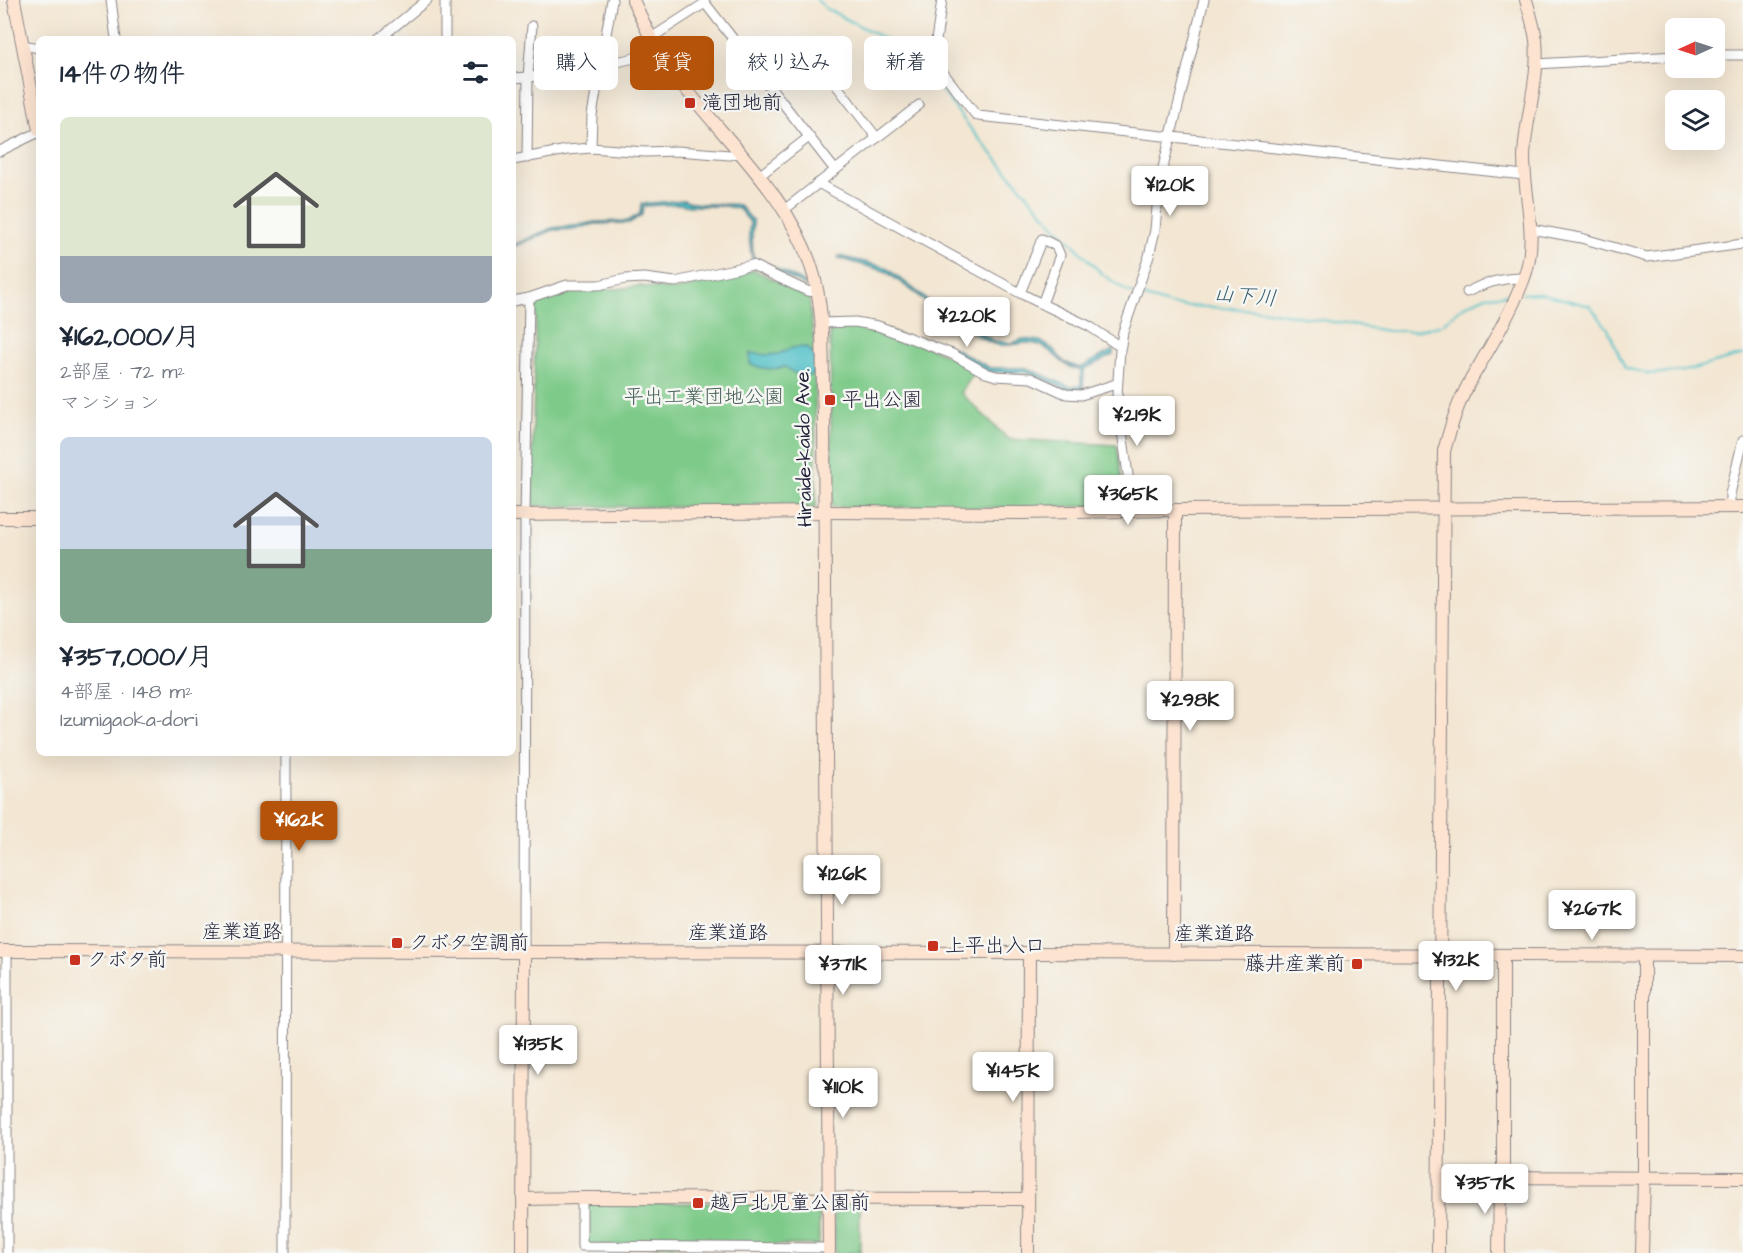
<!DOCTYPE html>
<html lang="ja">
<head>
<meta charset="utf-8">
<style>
	:root { --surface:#fff; --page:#f2f2f3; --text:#1f2937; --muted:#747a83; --accent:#b45309 }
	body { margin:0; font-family:"Architects Daughter","Klee One",sans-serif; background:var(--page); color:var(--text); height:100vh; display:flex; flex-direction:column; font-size:22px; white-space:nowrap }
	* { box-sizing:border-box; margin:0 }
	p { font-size:20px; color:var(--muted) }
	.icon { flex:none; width:33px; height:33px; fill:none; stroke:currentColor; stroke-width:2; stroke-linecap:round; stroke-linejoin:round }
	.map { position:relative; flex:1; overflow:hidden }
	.drawer { position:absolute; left:36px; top:36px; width:480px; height:720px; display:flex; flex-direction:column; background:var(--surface); border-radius:9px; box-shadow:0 6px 24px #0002 }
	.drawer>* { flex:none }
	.banner { position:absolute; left:534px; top:36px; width:570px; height:54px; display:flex; gap:12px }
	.needle { width:39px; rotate:267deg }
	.tools { position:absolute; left:1665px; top:18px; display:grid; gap:12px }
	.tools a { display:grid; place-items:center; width:60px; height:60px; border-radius:9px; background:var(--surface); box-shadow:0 6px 24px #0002; font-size:30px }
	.price { position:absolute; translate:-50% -51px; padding:0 14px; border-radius:6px; background:#fff; color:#222; font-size:20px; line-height:39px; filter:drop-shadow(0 2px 3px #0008) }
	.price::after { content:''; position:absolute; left:50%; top:36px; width:18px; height:14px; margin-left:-9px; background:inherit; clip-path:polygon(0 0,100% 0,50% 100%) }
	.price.selected { background:var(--accent); color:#fff }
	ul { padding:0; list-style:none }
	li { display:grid; align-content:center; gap:12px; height:318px; padding:0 24px }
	li span { display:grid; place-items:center; height:186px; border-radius:9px; color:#555 }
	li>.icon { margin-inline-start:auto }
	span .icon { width:108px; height:108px; fill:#fffc; stroke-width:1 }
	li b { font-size:26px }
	h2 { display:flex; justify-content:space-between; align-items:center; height:72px; padding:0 24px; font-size:26px }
	.tag { padding:0 21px; border-radius:9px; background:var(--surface); box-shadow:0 6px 24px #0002; font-size:21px; line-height:54px }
	.tag.selected { background:var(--accent); color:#fff }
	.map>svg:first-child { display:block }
	.green { fill:#7eca89; stroke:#507662; stroke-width:1.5 }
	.water { fill:#53c1c8; stroke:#3a7282; stroke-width:1.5 }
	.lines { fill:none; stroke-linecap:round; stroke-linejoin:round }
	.stream { stroke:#53c1c8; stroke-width:2 }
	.street-casing { stroke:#8a8486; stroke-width:11 }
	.secondary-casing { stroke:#8a8486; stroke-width:14 }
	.street { stroke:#fff; stroke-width:9 }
	.secondary { stroke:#fde4d1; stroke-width:12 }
	.poi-dot { fill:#c8321e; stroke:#f6f6f2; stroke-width:2 }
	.labels { text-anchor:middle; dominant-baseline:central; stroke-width:5; stroke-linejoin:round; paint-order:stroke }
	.poi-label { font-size:20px; fill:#22223b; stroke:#f6f6f2; text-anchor:start }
	.park-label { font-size:20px; fill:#425d56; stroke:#f6f6f2 }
	.street-label { font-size:20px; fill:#22223b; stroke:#f6f6f2 }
	.water-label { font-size:21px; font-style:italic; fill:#335a6c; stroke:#f6f6f2 }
</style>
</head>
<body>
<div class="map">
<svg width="1743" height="1253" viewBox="0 0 1743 1253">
	<rect width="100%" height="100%" fill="#f6f6f2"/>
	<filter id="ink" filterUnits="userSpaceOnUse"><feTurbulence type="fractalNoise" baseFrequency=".0167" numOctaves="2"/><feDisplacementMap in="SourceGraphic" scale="12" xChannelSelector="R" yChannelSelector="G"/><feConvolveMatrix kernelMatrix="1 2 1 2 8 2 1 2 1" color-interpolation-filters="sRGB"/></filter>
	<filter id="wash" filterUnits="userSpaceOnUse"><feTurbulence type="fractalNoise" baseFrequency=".008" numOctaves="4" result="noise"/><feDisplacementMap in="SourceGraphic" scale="24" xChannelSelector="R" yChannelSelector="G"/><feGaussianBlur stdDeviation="1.35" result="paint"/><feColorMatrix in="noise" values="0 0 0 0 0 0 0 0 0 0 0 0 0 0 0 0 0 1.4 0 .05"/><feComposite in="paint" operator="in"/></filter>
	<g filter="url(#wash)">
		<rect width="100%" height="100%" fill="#f3e6d2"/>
		<g class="green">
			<path d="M754,270L809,297L815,354L816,508L531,506L536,300L571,289H617L639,286L675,290Z"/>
			<path d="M830,323L888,330L977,368L961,393L1008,439L1117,445L1125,505L1029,508L832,507Z"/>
			<path d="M584,1203H815L819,1207V1245H584Z"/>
			<path d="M841,1203H860V1253H835L834,1210Z"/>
		</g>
		<g class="water">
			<path d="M684,200C695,207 723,202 739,205L753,221L752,236L753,257L805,283V286L752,259L749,235L750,222L739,209L726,206H689L681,204L643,206L642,215L629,223L595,224L573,229L553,230L513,247V245L552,228L574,226L595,222L628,221L640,214L641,204Z"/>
			<path d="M839,256L885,267L919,293L929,302L993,341L1013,343L1023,339L1040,341L1053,349L1064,362L1080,368L1113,350V355L1084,369L1083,389L1069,390L1027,372H989L944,346L945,343L990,368H1027L1070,387L1081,386V370C1059,367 1057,351 1039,345C1023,339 1010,349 994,344C987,342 980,336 974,333C958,323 943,313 927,304L918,295L885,271L838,258Z"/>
			<path d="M808,347L815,358L813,375C802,378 795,374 785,367C772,370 763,369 750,364V353L767,355L778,354L792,348Z"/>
		</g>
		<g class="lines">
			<g class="stream">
				<path d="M817,0L827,9L914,54L974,133L1046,216L1101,273L1126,291L1133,293"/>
				<path d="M1522,294L1539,293L1590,306L1608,329L1625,368L1649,374L1685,371L1743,355"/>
				<path d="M1139,295L1171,305L1261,310L1388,331H1412L1441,325L1464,306L1486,296L1513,294"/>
			</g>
		</g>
	</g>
	<g filter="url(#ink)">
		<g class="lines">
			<g class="street-casing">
				<g id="street">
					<path d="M111,0L116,39"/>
					<path d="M942,0L934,54L935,62L975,114L978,116L1524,175"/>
					<path d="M651,38L705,3L835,170"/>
					<path d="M379,39L427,0"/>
					<path d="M445,39V0"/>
					<path d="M22,45L39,48"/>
					<path d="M1714,55H1743"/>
					<path d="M1536,64L1676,56"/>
					<path d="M600,66L660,52"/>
					<path d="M513,78L599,72"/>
					<path d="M768,85L810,51L877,138"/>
					<path d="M591,148L592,115L612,0"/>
					<path d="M0,151L39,132"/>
					<path d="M527,158L528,77L532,26"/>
					<path d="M513,160L567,150L591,148L645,152L677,151L730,155L739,152"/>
					<path d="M759,176L809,137"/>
					<path d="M818,183L1020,293L1042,304L1060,255L1056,246L1042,239L1020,293"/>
					<path d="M784,210L919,105"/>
					<path d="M1531,229L1581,238L1647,257L1743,244"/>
					<path d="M1467,292C1486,282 1504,277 1525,278"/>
					<path d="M513,301L529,298L567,285H599L625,279L644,278L675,282L752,265L807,291L817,292"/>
					<path d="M1042,304L1089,326L1116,344L1121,345"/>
					<path d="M821,323L855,322L878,326L952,354L986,373L996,376L1031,378L1066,394L1081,395L1116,384"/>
					<path d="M1730,507V494L1743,440"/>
					<path d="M1133,511L1117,395L1120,350L1123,332L1149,256L1155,230L1159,184L1204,0"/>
					<path d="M524,953L525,515L529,298"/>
					<path d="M582,1198V1246L829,1248"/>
					<path d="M7,1253V951"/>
					<path d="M285,1253L286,753"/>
				</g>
			</g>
			<g class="secondary-casing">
				<g id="secondary">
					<path d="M14,0L39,130"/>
					<path d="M633,0C643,22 653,44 667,64C715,133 792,193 814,276C826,321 821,367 824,413L829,1253"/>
					<path d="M513,515L824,512L1023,513L1175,510L1743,507"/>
					<path d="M0,518H39"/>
					<path d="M0,951L1029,953L1743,956"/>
					<path d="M1174,954L1175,510"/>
					<path d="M1503,955V1177"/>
					<path d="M1439,1177L1743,1178"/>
					<path d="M523,1199L582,1198L1028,1199"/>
					<path d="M523,1253L524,953"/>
					<path d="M1028,1253L1029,953"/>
					<path d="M1438,1253L1444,451C1450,430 1455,410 1465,391C1470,380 1477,370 1483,359C1498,334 1514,306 1524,278C1539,238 1524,198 1524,157C1525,118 1540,79 1536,40C1534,26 1530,13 1526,0"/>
					<path d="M1499,1253L1500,1177"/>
					<path d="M1642,1253L1644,1177V957"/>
				</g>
			</g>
			<use href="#street" class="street"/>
			<use href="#secondary" class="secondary"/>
		</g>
	</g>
	<g class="poi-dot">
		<rect x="684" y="97" width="12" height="12" rx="3"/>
		<rect x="824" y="394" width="12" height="12" rx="3"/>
		<rect x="391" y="937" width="12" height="12" rx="3"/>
		<rect x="927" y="940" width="12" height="12" rx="3"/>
		<rect x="69" y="954" width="12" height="12" rx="3"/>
		<rect x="1351" y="958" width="12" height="12" rx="3"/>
		<rect x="692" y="1197" width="12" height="12" rx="3"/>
	</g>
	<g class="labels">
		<g class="poi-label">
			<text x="702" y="103">滝団地前</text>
			<text x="842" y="400">平出公園</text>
			<text x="409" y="943">クボタ空調前</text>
			<text x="945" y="946">上平出入口</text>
			<text x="87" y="960">クボタ前</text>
			<text x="1345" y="964" text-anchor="end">藤井産業前</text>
			<text x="710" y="1203">越戸北児童公園前</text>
		</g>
		<g class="park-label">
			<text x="704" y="397">平出工業団地公園</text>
		</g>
		<g class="street-label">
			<text transform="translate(804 448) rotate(-91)">Hiraide-kaido Ave.</text>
			<text x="242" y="932">産業道路</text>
			<text x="728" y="933">産業道路</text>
			<text x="1214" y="934">産業道路</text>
		</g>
		<g class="water-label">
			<text transform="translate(1245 296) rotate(5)">山下川</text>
		</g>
	</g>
</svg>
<div class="tools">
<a><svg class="needle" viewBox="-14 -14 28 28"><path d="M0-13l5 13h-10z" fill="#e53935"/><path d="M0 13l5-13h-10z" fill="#747a83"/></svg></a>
<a><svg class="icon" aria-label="layers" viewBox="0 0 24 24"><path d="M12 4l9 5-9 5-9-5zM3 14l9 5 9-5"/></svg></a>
</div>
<b class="price" style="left:1170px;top:217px">¥120K</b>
<b class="price" style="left:967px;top:348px">¥220K</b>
<b class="price" style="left:1137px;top:447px">¥219K</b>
<b class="price" style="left:1128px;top:526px">¥365K</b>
<b class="price" style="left:1190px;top:732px">¥298K</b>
<b class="price selected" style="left:299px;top:852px">¥162K</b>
<b class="price" style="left:842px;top:906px">¥126K</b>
<b class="price" style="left:1592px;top:941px">¥267K</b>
<b class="price" style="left:1456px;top:992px">¥132K</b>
<b class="price" style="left:843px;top:996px">¥371K</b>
<b class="price" style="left:538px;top:1076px">¥135K</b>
<b class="price" style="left:1013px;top:1103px">¥145K</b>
<b class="price" style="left:843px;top:1119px">¥110K</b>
<b class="price" style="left:1485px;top:1215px">¥357K</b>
<div class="banner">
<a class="tag">購入</a>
<a class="tag selected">賃貸</a>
<a class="tag">絞り込み</a>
<a class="tag">新着</a>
</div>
<section class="drawer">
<h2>14件の物件<svg class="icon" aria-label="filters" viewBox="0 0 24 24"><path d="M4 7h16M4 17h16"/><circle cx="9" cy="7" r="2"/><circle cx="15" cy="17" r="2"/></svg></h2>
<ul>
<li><span style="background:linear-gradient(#dfe7d0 75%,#9aa5b1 0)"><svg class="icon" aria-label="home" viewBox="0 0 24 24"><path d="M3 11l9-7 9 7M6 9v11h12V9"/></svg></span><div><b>¥162,000/月</b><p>2部屋 · 72 m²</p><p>マンション</p></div></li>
<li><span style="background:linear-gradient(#c9d6e8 60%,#7fa58c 0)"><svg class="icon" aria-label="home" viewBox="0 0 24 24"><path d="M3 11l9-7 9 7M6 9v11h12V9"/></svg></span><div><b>¥357,000/月</b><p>4部屋 · 148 m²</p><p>Izumigaoka-dori</p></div></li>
</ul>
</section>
</div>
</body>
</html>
